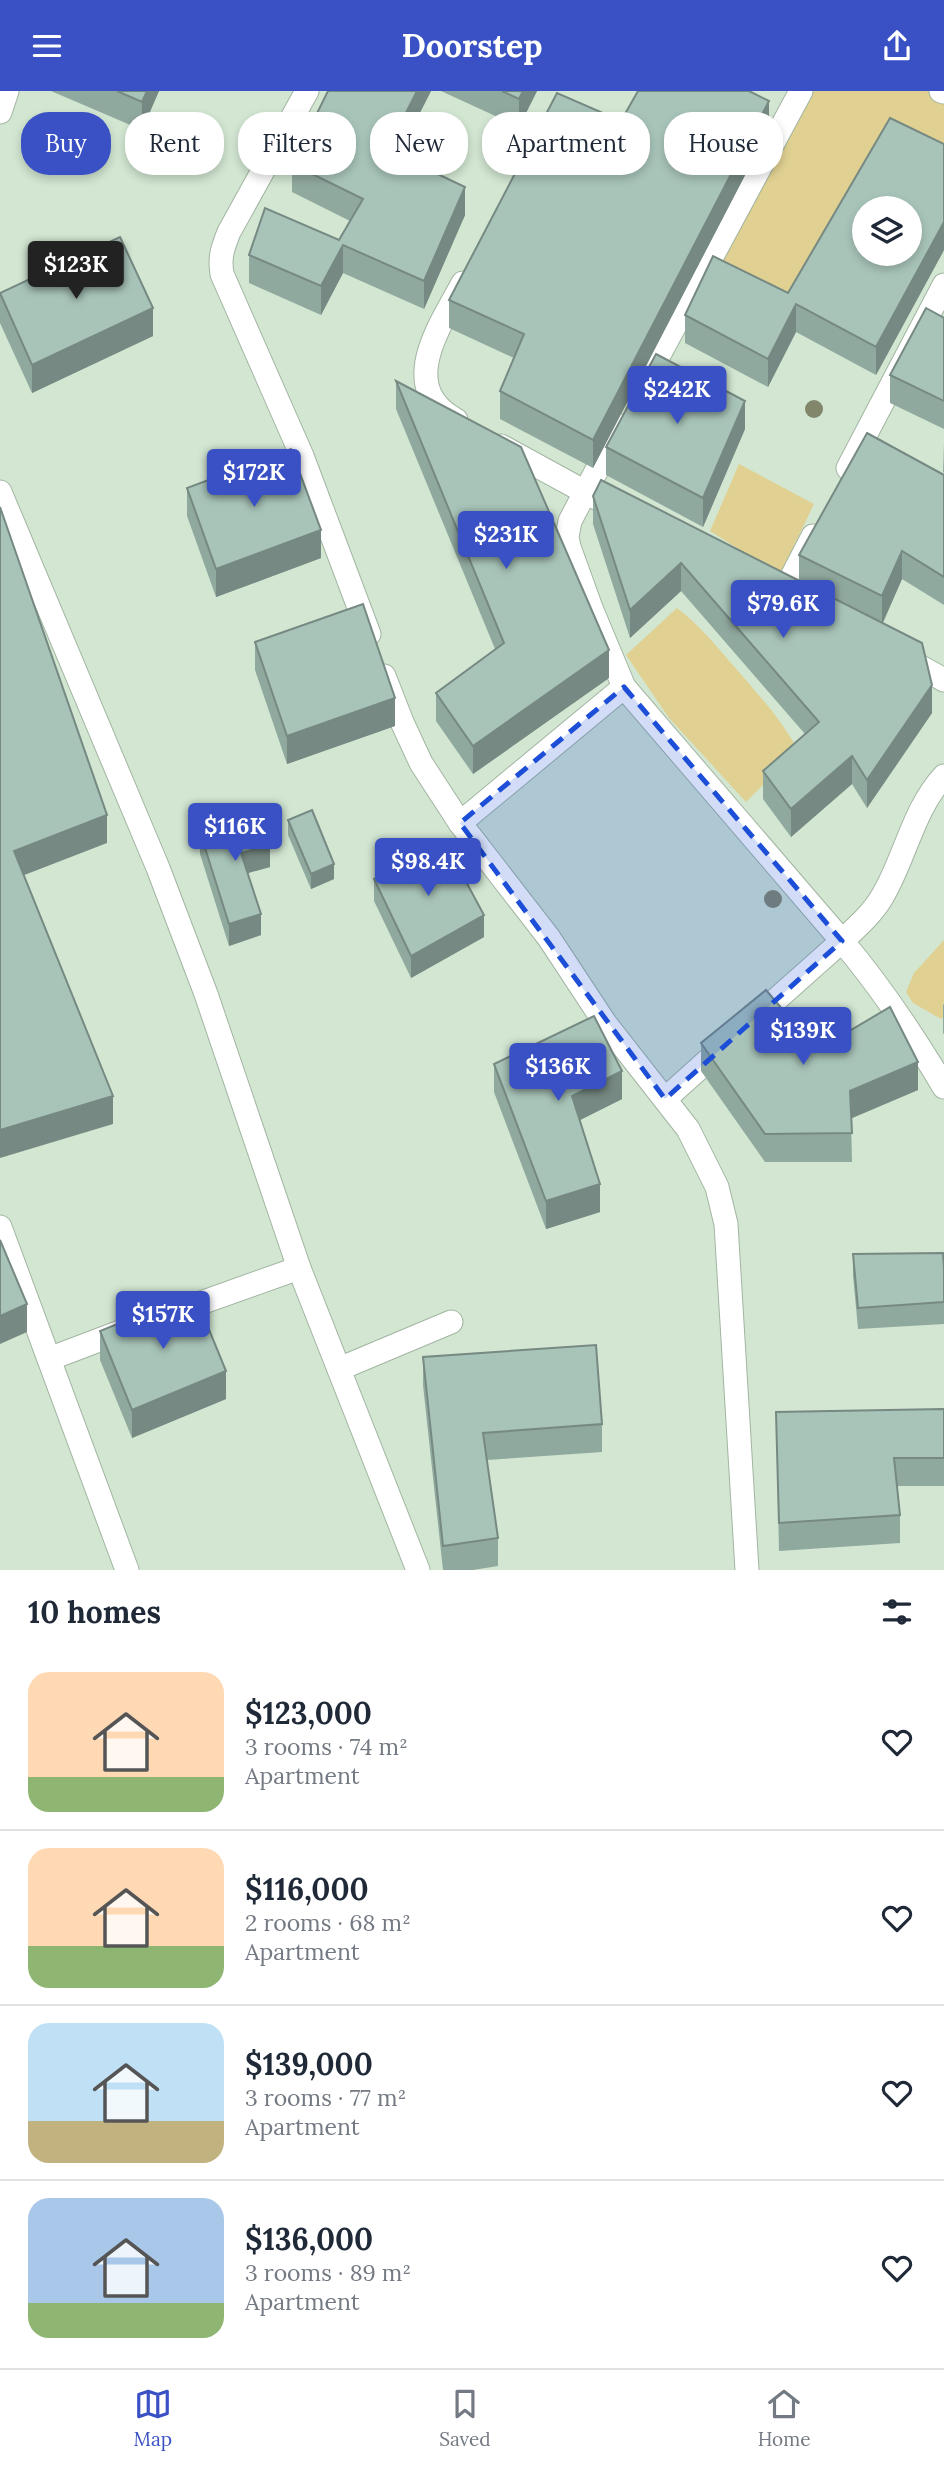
<!DOCTYPE html>
<html lang="en">
<head>
<meta charset="utf-8">
<style>
	:root { --surface:#fff; --page:#f2f2f3; --text:#1f2937; --muted:#747a83; --line:#e0e1e3; --accent:#3951c4 }
	body { margin:0; font-family:Lora,serif; background:var(--page); color:var(--text); height:100vh; display:flex; flex-direction:column; font-size:26px; white-space:nowrap }
	* { box-sizing:border-box; margin:0 }
	p { font-size:23px; color:var(--muted) }
	.icon { flex:none; width:38px; height:38px; fill:none; stroke:currentColor; stroke-width:2; stroke-linecap:round; stroke-linejoin:round }
	.map { position:relative; height:1479px; overflow:hidden }
	.drawer { display:flex; flex-direction:column; background:var(--surface); flex:1 }
	.drawer>* { flex:none }
	.hud { position:absolute; left:21px; top:21px; width:903px; height:63px; display:flex; gap:14px }
	.tools { position:absolute; left:852px; top:105px; display:grid; gap:14px }
	.tools a { display:grid; place-items:center; width:70px; height:70px; border-radius:50%; background:var(--surface); box-shadow:0 4px 10px #0003; font-size:35px }
	.price { position:absolute; translate:-50% -60px; padding:0 16px; border-radius:7px; background:var(--accent); color:#fff; font-size:23px; line-height:46px; filter:drop-shadow(0 2px 4px #0008) }
	.price::after { content:''; position:absolute; left:50%; top:42px; width:21px; height:16px; margin-left:-10px; background:inherit; clip-path:polygon(0 0,100% 0,50% 100%) }
	.price.active { background:#222; color:#fff }
	ul { padding:0; list-style:none }
	li { display:flex; align-items:center; gap:21px; height:175px; padding:0 28px }
	li+li { border-top:2px solid var(--line) }
	li span { display:grid; place-items:center; flex:none; width:196px; height:140px; border-radius:21px; color:#555 }
	li>.icon { margin-inline-start:auto }
	span .icon { width:84px; height:84px; fill:#fffc; stroke-width:1 }
	li b { font-size:30px }
	h2 { display:flex; justify-content:space-between; align-items:center; height:84px; padding:0 28px; font-size:30px }
	.tag { padding:0 24px; border-radius:28px; background:var(--surface); box-shadow:0 4px 10px #0003; font-size:24px; line-height:63px }
	.tag.active { background:var(--accent); color:#fff }
	header { display:flex; justify-content:space-between; align-items:center; height:91px; padding:0 28px; background:var(--accent); color:#fff; font-size:32px; font-weight:700 }
	.dock { display:flex; justify-content:space-around; align-items:center; height:98px; border-top:2px solid var(--line); background:var(--surface); font-size:19px; color:var(--muted) }
	.dock a { display:grid; justify-items:center; gap:4px }
	.dock .active { color:var(--accent) }
	.map>svg:first-child { display:block }
	.green { fill:#e0d192 }
	.lines { fill:none; stroke-linecap:round; stroke-linejoin:round }
	.minor-casing { stroke:#a2b5a2; stroke-width:25 }
	.minor { stroke:#fff; stroke-width:23 }
	.tree { fill:#82876b }
	.wall { fill:#90a99f }
	.shaded-wall { fill:#768982 }
	.building { fill:#a8c4b9; stroke:#768982; stroke-width:2; fill-rule:evenodd }
	.marked { fill:#1d4ed8; fill-opacity:0.2; stroke:#1d4ed8; stroke-width:5; stroke-dasharray:14 9; stroke-linejoin:round }
</style>
</head>
<body>
<header><svg class="icon" aria-label="menu" viewBox="0 0 24 24"><path d="M4 6h16M4 12h16M4 18h16"/></svg>Doorstep<svg class="icon" aria-label="share" viewBox="0 0 24 24"><path d="M12 15V3M7 8l5-5 5 5M5 13v7h14v-7"/></svg></header>
<div class="map">
<svg width="944" height="1479" viewBox="0 0 944 1479">
	<rect width="100%" height="100%" fill="#d2e6d2"/>
	<g class="green">
		<path d="M807,0H931L944,7V69L889,48L786,224L711,180Z"/>
		<path d="M739,373L814,413L780,484L710,440Z"/>
		<path d="M677,517C698,533 714,552 731,572C755,600 780,626 798,659L746,711L669,627L626,564Z"/>
		<path d="M944,849V926L941,928L913,912L906,901L914,882Z"/>
	</g>
	<g class="lines">
		<g class="minor-casing">
			<g id="minor">
				<path d="M307,0L229,141C223,156 219,166 222,183L302,365L369,543"/>
				<path d="M941,0L944,1"/>
				<path d="M0,21L7,0"/>
				<path d="M645,290L801,0"/>
				<path d="M456,329C396,296 440,235 463,192"/>
				<path d="M620,335L570,430L567,446L569,456L591,517L624,596L842,850L752,930"/>
				<path d="M501,355L596,407"/>
				<path d="M848,377L944,194"/>
				<path d="M0,401L158,777L206,903L299,1177L418,1479"/>
				<path d="M800,507L785,499L813,445"/>
				<path d="M903,566L944,589"/>
				<path d="M384,585L402,631L421,672L460,732L549,847L605,932L688,1038L717,1096L726,1133L747,1479"/>
				<path d="M944,685C913,718 905,768 882,806C872,823 857,836 842,850C881,896 913,944 944,996"/>
				<path d="M460,732L624,596"/>
				<path d="M665,1008L724,955"/>
				<path d="M0,1136L127,1479"/>
				<path d="M170,1223L299,1177"/>
				<path d="M49,1268L128,1238"/>
				<path d="M339,1278L451,1231"/>
			</g>
		</g>
		<use href="#minor" class="minor"/>
	</g>
	<g class="tree">
		<circle cx="814" cy="318" r="9"/>
		<circle cx="773" cy="808" r="9"/>
	</g>
	<g class="wall">
		<path d="M51,0H159L142,39Z"/>
		<path d="M431,0L398,64L465,124L424,218L343,182L321,224L249,192V164L339,149L350,130L292,101V73Z"/>
		<path d="M441,0H537L519,36Z"/>
		<path d="M621,30L769,38L593,377L500,328V300L514,267L449,237V209Z"/>
		<path d="M944,53V159L876,284L796,241L768,296L685,252V224L788,202Z"/>
		<path d="M0,202L153,245L32,302L0,232Z"/>
		<path d="M944,227V338L890,312V284Z"/>
		<path d="M396,290L609,587L473,683L436,630V602L495,558L396,318Z"/>
		<path d="M745,338L703,436L606,384V356Z"/>
		<path d="M944,352V382L943,381Z"/>
		<path d="M944,384V514L902,488L883,532L932,622L867,717L852,693L791,746L763,708V680L805,643L681,500L630,547L593,433V405L799,489V464Z"/>
		<path d="M187,397L321,467L216,506L187,425Z"/>
		<path d="M255,551L395,635L287,673L255,579Z"/>
		<path d="M288,729L334,788L311,798L288,744Z"/>
		<path d="M200,741L270,776L248,782L261,844L229,855L200,763Z"/>
		<path d="M374,788L484,846L411,887L374,810Z"/>
		<path d="M944,913V943L943,942V914Z"/>
		<path d="M701,952L817,959L918,999L851,1027L852,1071H765L701,980Z"/>
		<path d="M494,973L622,1008L580,1029L600,1121L546,1138L494,1001Z"/>
		<path d="M853,1163L944,1179V1233L858,1238L853,1184Z"/>
		<path d="M100,1240L226,1308L132,1347L100,1269Z"/>
		<path d="M423,1266L602,1333V1361L487,1369L498,1447V1475L473,1479H443L423,1294Z"/>
		<path d="M944,1318V1395H897L900,1424V1452L779,1460L776,1321Z"/>
	</g>
	<g class="shaded-wall">
		<path d="M147,0H159L142,39V11Z"/>
		<path d="M417,0H431L387,87V59Z"/>
		<path d="M523,0H537L519,36V8Z"/>
		<path d="M769,10V38L593,377V349Z"/>
		<path d="M465,96V124L424,218V190Z"/>
		<path d="M944,131V159L876,284V256Z"/>
		<path d="M343,154V182L321,224V195Z"/>
		<path d="M796,213V241L768,296V268Z"/>
		<path d="M153,217V245L32,302V274Z"/>
		<path d="M745,310V338L703,436V407Z"/>
		<path d="M321,439V467L216,506V478Z"/>
		<path d="M902,460V488L882,533V505Z"/>
		<path d="M681,472V500L630,547V519Z"/>
		<path d="M609,559V587L473,683V655Z"/>
		<path d="M932,594V622L867,717V689Z"/>
		<path d="M395,607V635L287,673V645Z"/>
		<path d="M852,665V693L791,746V718Z"/>
		<path d="M107,724V752L14,788V760Z"/>
		<path d="M270,754V776L241,784V762Z"/>
		<path d="M334,773V788L311,798V783Z"/>
		<path d="M261,823V844L229,855V833Z"/>
		<path d="M484,824V846L411,887V865Z"/>
		<path d="M918,971V999L850,1028V1000Z"/>
		<path d="M622,980V1008L572,1033V1005Z"/>
		<path d="M113,1005V1033L0,1067V1039Z"/>
		<path d="M600,1093V1121L546,1138V1110Z"/>
		<path d="M27,1213V1241L0,1253V1225Z"/>
		<path d="M226,1280V1308L132,1347V1319Z"/>
	</g>
	<g class="building">
		<path d="M117,0H147L142,11Z"/>
		<path d="M328,0H417L387,59L465,96L424,190L343,154L321,195L249,164L265,117L339,149L363,108L292,73Z"/>
		<path d="M502,0H523L519,8Z"/>
		<path d="M638,0H749L769,10L593,349L500,300L524,243L449,209L557,2L621,30Z"/>
		<path d="M890,27L944,53V131L876,256L796,213L768,268L685,224L713,165L788,202ZM864,117H910V163H864Z"/>
		<path d="M120,146L153,217L32,274L0,202Z"/>
		<path d="M926,217L944,227V310L890,284Z"/>
		<path d="M656,263L745,310L703,407L606,356Z"/>
		<path d="M396,290L521,356L609,559L473,655L436,602L504,552Z"/>
		<path d="M867,342L944,384V486L902,460L882,505L799,464Z"/>
		<path d="M291,358L321,439L216,478L187,397Z"/>
		<path d="M601,389L922,552L932,594L867,689L852,665L791,718L763,680L819,631L681,472L630,519L593,405Z"/>
		<path d="M0,416L107,724L14,760L113,1005L0,1039Z"/>
		<path d="M363,513L395,607L287,645L255,551Z"/>
		<path d="M312,719L334,773L311,783L288,729Z"/>
		<path d="M261,721L270,754L241,762L261,823L229,833L200,741Z"/>
		<path d="M444,750L484,824L411,865L374,788Z"/>
		<path d="M766,899L817,959L890,916L918,971L850,1000L852,1042L765,1043L701,952Z"/>
		<path d="M594,925L622,980L572,1005L600,1093L546,1110L494,973Z"/>
		<path d="M0,1149L27,1213L0,1225Z"/>
		<path d="M943,1162L944,1179V1211L858,1217L853,1163Z"/>
		<path d="M194,1202L226,1280L132,1319L100,1240Z"/>
		<path d="M596,1254L602,1333L483,1342L498,1447L443,1455L423,1266Z"/>
		<path d="M944,1318V1367H894L900,1424L779,1432L776,1321Z"/>
	</g>
	<path class="marked" d="M624,596L842,850L665,1008L460,732Z"/>
</svg>
<div class="tools">
<a><svg class="icon" aria-label="layers" viewBox="0 0 24 24"><path d="M12 4l9 5-9 5-9-5zM3 14l9 5 9-5"/></svg></a>
</div>
<b class="price active" style="left:76px;top:210px">$123K</b>
<b class="price" style="left:677px;top:335px">$242K</b>
<b class="price" style="left:254px;top:418px">$172K</b>
<b class="price" style="left:506px;top:480px">$231K</b>
<b class="price" style="left:783px;top:549px">$79.6K</b>
<b class="price" style="left:235px;top:772px">$116K</b>
<b class="price" style="left:428px;top:807px">$98.4K</b>
<b class="price" style="left:803px;top:976px">$139K</b>
<b class="price" style="left:558px;top:1012px">$136K</b>
<b class="price" style="left:163px;top:1260px">$157K</b>
<div class="hud">
<a class="tag active">Buy</a>
<a class="tag">Rent</a>
<a class="tag">Filters</a>
<a class="tag">New</a>
<a class="tag">Apartment</a>
<a class="tag">House</a>
</div>
</div>
<section class="drawer">
<h2>10 homes<svg class="icon" aria-label="filters" viewBox="0 0 24 24"><path d="M4 7h16M4 17h16"/><circle cx="9" cy="7" r="2"/><circle cx="15" cy="17" r="2"/></svg></h2>
<ul>
<li><span style="background:linear-gradient(#ffd9b3 75%,#8fb573 0)"><svg class="icon" aria-label="home" viewBox="0 0 24 24"><path d="M3 11l9-7 9 7M6 9v11h12V9"/></svg></span><div><b>$123,000</b><p>3 rooms · 74 m²</p><p>Apartment</p></div><svg class="icon" aria-label="heart" viewBox="0 0 24 24"><path d="M12 20l-8-8c-3-5 5-10 8-4 3-6 11-1 8 4z"/></svg></li>
<li><span style="background:linear-gradient(#ffd9b3 70%,#8fb573 0)"><svg class="icon" aria-label="home" viewBox="0 0 24 24"><path d="M3 11l9-7 9 7M6 9v11h12V9"/></svg></span><div><b>$116,000</b><p>2 rooms · 68 m²</p><p>Apartment</p></div><svg class="icon" aria-label="heart" viewBox="0 0 24 24"><path d="M12 20l-8-8c-3-5 5-10 8-4 3-6 11-1 8 4z"/></svg></li>
<li><span style="background:linear-gradient(#bfe0f5 70%,#c2b280 0)"><svg class="icon" aria-label="home" viewBox="0 0 24 24"><path d="M3 11l9-7 9 7M6 9v11h12V9"/></svg></span><div><b>$139,000</b><p>3 rooms · 77 m²</p><p>Apartment</p></div><svg class="icon" aria-label="heart" viewBox="0 0 24 24"><path d="M12 20l-8-8c-3-5 5-10 8-4 3-6 11-1 8 4z"/></svg></li>
<li><span style="background:linear-gradient(#a9c7e8 75%,#8fb573 0)"><svg class="icon" aria-label="home" viewBox="0 0 24 24"><path d="M3 11l9-7 9 7M6 9v11h12V9"/></svg></span><div><b>$136,000</b><p>3 rooms · 89 m²</p><p>Apartment</p></div><svg class="icon" aria-label="heart" viewBox="0 0 24 24"><path d="M12 20l-8-8c-3-5 5-10 8-4 3-6 11-1 8 4z"/></svg></li>
</ul>
</section>
<nav class="dock">
<a class="active"><svg class="icon" aria-label="map" viewBox="0 0 24 24"><path d="M3 6l6-2 6 2 6-2v14l-6 2-6-2-6 2zM9 4v14M15 6v14"/></svg>Map</a>
<a><svg class="icon" aria-label="saved" viewBox="0 0 24 24"><path d="M7 4h10v16l-5-4-5 4z"/></svg>Saved</a>
<a><svg class="icon" aria-label="home" viewBox="0 0 24 24"><path d="M3 11l9-7 9 7M6 9v11h12V9"/></svg>Home</a>
</nav>
</body>
</html>
